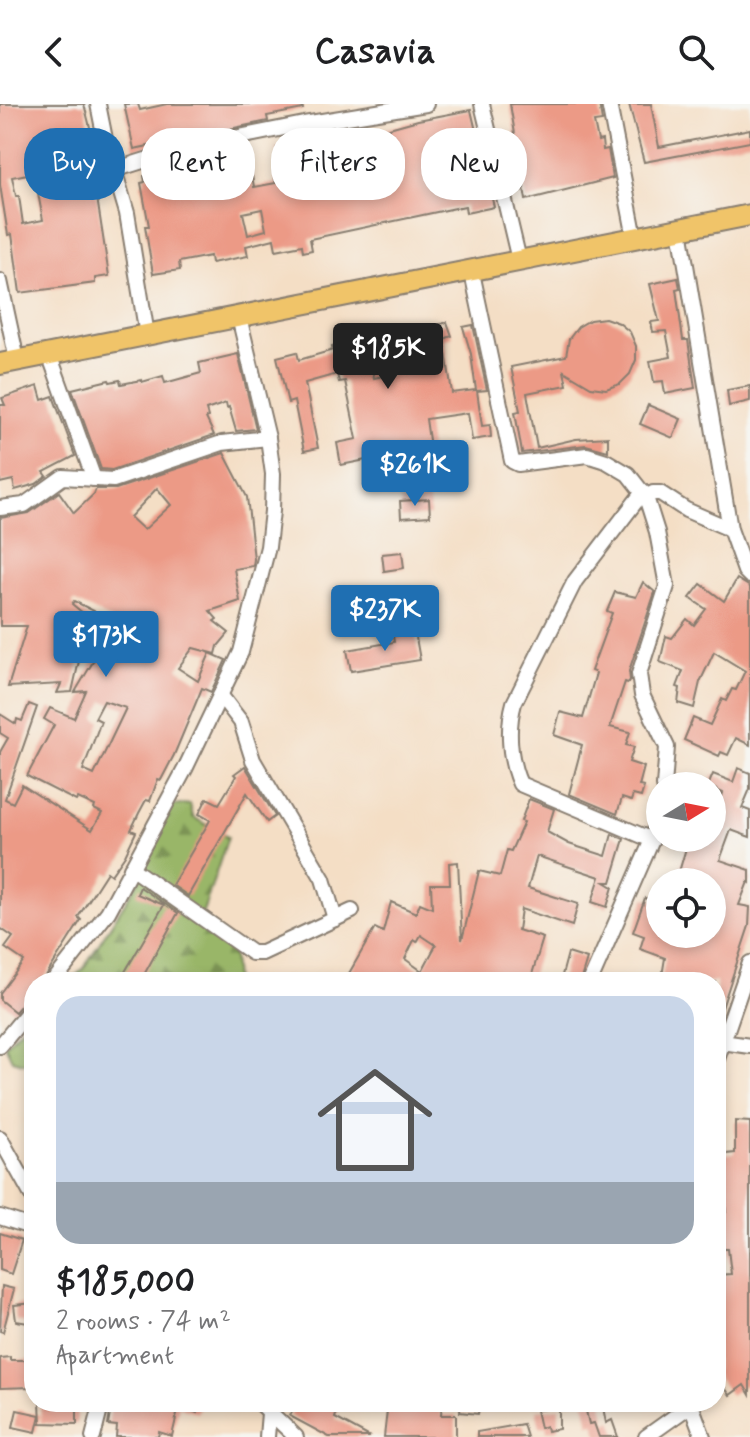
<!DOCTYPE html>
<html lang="en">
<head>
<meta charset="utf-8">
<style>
	:root { --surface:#fff; --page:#f2f2f2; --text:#202124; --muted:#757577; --accent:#1f6fb2 }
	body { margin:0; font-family:Mynerve,sans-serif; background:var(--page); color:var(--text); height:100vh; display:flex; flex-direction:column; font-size:30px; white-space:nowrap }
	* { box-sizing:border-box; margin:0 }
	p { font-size:26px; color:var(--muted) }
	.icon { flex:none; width:44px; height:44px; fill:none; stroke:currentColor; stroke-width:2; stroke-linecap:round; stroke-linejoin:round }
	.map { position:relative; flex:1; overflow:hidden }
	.panel { position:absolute; left:24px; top:868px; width:702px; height:440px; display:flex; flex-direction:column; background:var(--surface); border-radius:32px; box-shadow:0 4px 12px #0003 }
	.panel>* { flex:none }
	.guide { position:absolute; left:24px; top:24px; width:702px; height:72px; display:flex; gap:16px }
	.needle { width:52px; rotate:80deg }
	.buttons { position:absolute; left:646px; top:668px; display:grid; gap:16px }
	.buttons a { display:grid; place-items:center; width:80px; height:80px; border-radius:50%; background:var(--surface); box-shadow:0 4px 12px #0003; font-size:40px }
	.price { position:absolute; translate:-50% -68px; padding:0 18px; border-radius:8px; background:var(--accent); color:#fff; font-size:26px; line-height:52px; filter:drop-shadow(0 2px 4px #0008) }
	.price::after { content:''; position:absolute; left:50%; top:48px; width:24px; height:18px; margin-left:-12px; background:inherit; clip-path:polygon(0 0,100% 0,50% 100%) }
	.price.selected { background:#222; color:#fff }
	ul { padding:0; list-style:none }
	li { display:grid; align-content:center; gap:16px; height:424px; padding:0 32px }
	li span { display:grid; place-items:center; height:248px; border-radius:24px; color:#555 }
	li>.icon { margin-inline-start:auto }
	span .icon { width:144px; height:144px; fill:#fffc; stroke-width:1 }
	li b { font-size:34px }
	.chip { padding:0 28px; border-radius:32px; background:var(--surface); box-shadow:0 4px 12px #0003; font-size:28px; line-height:72px }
	.chip.selected { background:var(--accent); color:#fff }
	header { display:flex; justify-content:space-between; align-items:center; height:104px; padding:0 32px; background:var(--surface); font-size:36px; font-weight:800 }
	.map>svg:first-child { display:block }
	.forest { fill:url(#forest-firs); stroke:#5a6942; stroke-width:2 }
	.building { fill:#ec9a86; fill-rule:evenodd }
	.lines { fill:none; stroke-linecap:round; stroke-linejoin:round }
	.minor-casing { stroke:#887d70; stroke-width:18 }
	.highway-casing { stroke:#887d70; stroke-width:24 }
	.minor { stroke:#fff; stroke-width:14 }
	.highway { stroke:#f0c469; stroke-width:20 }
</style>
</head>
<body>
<header><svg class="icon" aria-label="back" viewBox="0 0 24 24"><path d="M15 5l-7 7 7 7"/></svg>Casavia<svg class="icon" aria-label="search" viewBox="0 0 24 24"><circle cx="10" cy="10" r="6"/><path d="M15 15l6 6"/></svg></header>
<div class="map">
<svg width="750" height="1333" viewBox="0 0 750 1333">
	<defs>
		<pattern id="forest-firs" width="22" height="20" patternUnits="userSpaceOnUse" patternTransform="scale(2)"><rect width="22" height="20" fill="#99b668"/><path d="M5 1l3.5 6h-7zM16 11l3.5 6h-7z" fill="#7c9355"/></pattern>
	</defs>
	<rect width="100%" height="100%" fill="#f6f6f2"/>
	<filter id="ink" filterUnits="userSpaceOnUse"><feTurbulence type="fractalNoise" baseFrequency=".0125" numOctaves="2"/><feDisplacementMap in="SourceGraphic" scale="16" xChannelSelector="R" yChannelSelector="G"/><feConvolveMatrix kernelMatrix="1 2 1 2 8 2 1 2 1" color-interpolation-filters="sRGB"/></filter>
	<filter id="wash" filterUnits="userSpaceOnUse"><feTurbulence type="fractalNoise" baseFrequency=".006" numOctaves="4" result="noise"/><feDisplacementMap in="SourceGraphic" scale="32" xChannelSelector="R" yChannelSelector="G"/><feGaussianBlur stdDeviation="1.8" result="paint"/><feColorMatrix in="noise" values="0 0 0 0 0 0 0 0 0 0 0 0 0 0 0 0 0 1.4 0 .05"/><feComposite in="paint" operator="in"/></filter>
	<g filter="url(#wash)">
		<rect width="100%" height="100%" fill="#f4dec5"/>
		<g class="forest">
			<path d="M190,700L193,713L228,733L202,811L210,829L227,837L233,851L235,878H69L83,865L138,778L170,702Z"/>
			<path d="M34,911V962L12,956L5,941Z"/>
		</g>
		<g id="blocks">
			<g class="building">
				<path d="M0,0H84L91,27L81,30L93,88L96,87L109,172L95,174V179L20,189L12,130L8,131L0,81ZM38,68L42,88L38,89L43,116L23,120L19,92H16L12,73Z"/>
				<path d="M124,0H138L140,6L167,0H302L303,5L267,12L268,17L134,45Z"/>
				<path d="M510,0H599L602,17L594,18L598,37L602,36L603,46L608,45L613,74L526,96Z"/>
				<path d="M629,0H651L659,43L750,25V38L644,58Z"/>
				<path d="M471,6L494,103L466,109L465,102L310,135L312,146L303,148L302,141L276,146L274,135L246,142L248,152L211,159L210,152L179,158L180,166L153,170L145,122H149L141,79L145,78L144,72L248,48L254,83L276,79L275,74L282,72L277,44L328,35L330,47L344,44L349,64L370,59L364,31L418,16ZM262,105L266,126L248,131L243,109Z"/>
				<path d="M678,174L680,184L676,185L683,236H688L695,284L665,290L663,277L654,278L650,257L671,253L666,227L653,228L651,218L659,217L650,180Z"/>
				<path d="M605,214L619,219L630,228L636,242V256L630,270L620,280L606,285L591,283L564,267L567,281L527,289L537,344L576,335L608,333V347L586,341L522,349L515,308L520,307L511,263L566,252L569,235L578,223L590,216Z"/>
				<path d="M447,218L452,232L444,235L452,289L476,286L471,250L463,223L473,221L487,286L477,287L482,322L490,321L491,333L472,336L468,309L426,315L430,343L341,361L337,339L357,335L345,277L339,278L337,270L305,279L318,344L304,347L294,297L288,299L277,253L297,248L299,256L333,246L332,242L408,228L409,231ZM398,246L402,268L374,274L369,253Z"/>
				<path d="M238,250L256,325L236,327L229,303L227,304L226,299L206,306L208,313L206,314L214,331L112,366L101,365L72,285L109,276L110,278L120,276L121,280L142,276V278L163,272L165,279L201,269L199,259Z"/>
				<path d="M38,282L42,296L53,292L75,352L44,368L47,372L36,380L15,386L13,376L0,379V301H5L2,294Z"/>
				<path d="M750,282V297L729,302L727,286Z"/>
				<path d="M648,301L681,315L673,334L640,320Z"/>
				<path d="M224,349L247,393L254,455L253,462L234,465L240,497L210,507L217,515L214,517L229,529L218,542L216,550L193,544L178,564L198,577L210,549L226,556L211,588L202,584L174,651L161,676L158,675L150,697L146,696L139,709L131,726L136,728L125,751L111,771L107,768L78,813L81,816L42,878H34V890L26,895L15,908L0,896V889L24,857L5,844L13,833L0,824V648L8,634L0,629V610L16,620L17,615L22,617L29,600L37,603L5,695L13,699L22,681L92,726L102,709L94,705L95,702L78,694L76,697L27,672L54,621L44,615L50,604L74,614L86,587L75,588L109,531L133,551L146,533L74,497L72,500L101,524L88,523L85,533L70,529L69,534L62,533L60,552L79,557L72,588L57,589L61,580L8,583L27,522H0V414L29,409L59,388L74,409L94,390L96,385H116ZM157,384L171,401L144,426L130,413ZM104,597L126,604L94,671L83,666L101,617L95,614Z"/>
				<path d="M429,395L430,412L401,414L400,397Z"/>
				<path d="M402,448L404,464L384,467L382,450Z"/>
				<path d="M737,475L750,483V641L736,634L728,651L721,648L719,652L684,636L693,614L710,621L722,595L726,597L732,585L736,586L745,567L714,548L700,578L694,604L678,599L680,584L677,583L683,567L660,558L666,532L672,534L687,515L694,521L706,505L690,494L701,480L724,497Z"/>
				<path d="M643,478L655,488L629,567L630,576L628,579L625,578L610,623L630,628L626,641L634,643L629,658L644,663L639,682L644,683L641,693L633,691L631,697L622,694L617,710L569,690L582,641L554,631L560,608L583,614L596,569L591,567L612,509L607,507L615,488L636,493Z"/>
				<path d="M367,502L371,521L342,527L339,507Z"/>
				<path d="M415,528L420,556L351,567L347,546L394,538L393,532Z"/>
				<path d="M245,662L275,712L267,718L247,689L188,792L172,781L209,718L210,716L199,710L207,694L219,700L236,672L234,670Z"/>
				<path d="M738,664L750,669V685L742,704L750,707V733L731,726L720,756L750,766V779L748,778L739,801L750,803L749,822L719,913H716V878H661L665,854L640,845L644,832L633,828L645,794L660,798V830H686L701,834L702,830H712V798L717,780L691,773L690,778H676L689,734H712V721L723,689L708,682L713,670L733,678Z"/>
				<path d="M529,695L554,705L547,728L569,740L606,752L612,730L624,735L611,778H605L613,783L607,803L592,798L600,773L537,752L528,784L578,800L572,822L521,805L518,826L543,834L530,877L503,871L502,878L460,871L462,878H344L375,824L383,828L391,798L416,809L420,799L432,804L431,780H450L449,759L458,758L462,836L479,767L500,772L507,746L511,747L524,718L521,717ZM421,831L436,841L422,867L405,855L414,836L417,838Z"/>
				<path d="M140,783L178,809L140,878H119L164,801L137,790Z"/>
				<path d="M568,849L587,855L580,878L561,875Z"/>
				<path d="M735,1017L750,1018V1291L744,1281L730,1291L716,1271V1171L731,1170L728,1145H716V1109L726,1108L723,1085H718L719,1075H716V1051L735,1049Z"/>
				<path d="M0,1129L22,1136L11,1170L0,1166Z"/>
				<path d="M2,1182L14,1185L3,1228L0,1227Z"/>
				<path d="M34,1199V1220L16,1217L14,1201Z"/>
				<path d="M10,1253V1256H34V1283L0,1284V1254Z"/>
				<path d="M40,1298H77V1320L41,1319Z"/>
				<path d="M112,1298H202L197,1309L179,1302L172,1332L159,1328L158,1333H116L117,1322L108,1321Z"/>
				<path d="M297,1298H340L335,1314L370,1333H329L290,1312Z"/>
				<path d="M388,1298L416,1301L417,1298H442L441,1311H456V1333H384Z"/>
				<path d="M461,1298H480L478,1310L460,1308Z"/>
				<path d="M584,1298H602L606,1319L612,1316L618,1333H599L594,1319L589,1320Z"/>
				<path d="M559,1304V1325L547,1327L546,1322L540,1324L536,1306Z"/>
				<path d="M17,1306L40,1311L36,1328L13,1323Z"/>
				<path d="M523,1320L527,1333H477V1328Z"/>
			</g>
		</g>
	</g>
	<g filter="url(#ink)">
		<use href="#blocks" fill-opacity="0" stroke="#887d70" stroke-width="2"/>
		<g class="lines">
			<g class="minor-casing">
				<g id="minor">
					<path d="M98,0L105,35L127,109L147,231"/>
					<path d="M482,0L519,156"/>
					<path d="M609,0L635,134"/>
					<path d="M114,66L184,44L304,20L426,0"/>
					<path d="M680,125L730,425L745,467L750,472"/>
					<path d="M471,164L512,357L518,360L587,351L606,357L628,370L646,393L657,428L667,482L639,570L642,591L667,643L664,682"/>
					<path d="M0,177L17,256"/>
					<path d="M49,250L94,375"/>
					<path d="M643,388L575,477L514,599C507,624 509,656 520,680L652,736"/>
					<path d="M646,393L653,389H660L686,406L730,425"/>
					<path d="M0,404L24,401L63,373L113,376L222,339L268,334"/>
					<path d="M221,592L241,618L253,656L323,775L335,815"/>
					<path d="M131,764L252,849H262L352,807"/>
					<path d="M53,878L108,808L185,665L241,548L268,443L272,407L273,370L268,334L239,213"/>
					<path d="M590,878L652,736L660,705"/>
					<path d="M722,938L750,942"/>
					<path d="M0,942L34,901"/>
					<path d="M716,958L750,859"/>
					<path d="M0,1034L34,1095"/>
					<path d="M0,1113L34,1124"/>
					<path d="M259,1298L296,1333"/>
					<path d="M690,1298L703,1333"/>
					<path d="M93,1333L102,1298"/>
					<path d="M267,1333L269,1309"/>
					<path d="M646,1333L691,1301"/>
				</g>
			</g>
			<g class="highway-casing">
				<path id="highway" d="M0,260L750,111"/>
			</g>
			<use href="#minor" class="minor"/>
			<use href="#highway" class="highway"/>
		</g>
	</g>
</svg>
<div class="buttons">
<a><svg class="needle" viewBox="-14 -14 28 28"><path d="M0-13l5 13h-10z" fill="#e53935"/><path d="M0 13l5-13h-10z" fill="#757577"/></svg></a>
<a><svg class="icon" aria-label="locate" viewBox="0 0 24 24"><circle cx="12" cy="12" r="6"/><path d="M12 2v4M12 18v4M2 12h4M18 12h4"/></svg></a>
</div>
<b class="price selected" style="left:388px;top:287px">$185K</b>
<b class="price" style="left:415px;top:404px">$261K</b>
<b class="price" style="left:385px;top:549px">$237K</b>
<b class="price" style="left:106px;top:575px">$173K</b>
<div class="guide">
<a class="chip selected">Buy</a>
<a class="chip">Rent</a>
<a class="chip">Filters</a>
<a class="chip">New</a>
</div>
<section class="panel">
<ul>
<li><span style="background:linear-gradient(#c9d6e8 75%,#9aa5b1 0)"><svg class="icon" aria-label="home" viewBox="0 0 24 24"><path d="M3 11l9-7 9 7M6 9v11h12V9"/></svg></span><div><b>$185,000</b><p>2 rooms · 74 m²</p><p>Apartment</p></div></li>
</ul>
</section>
</div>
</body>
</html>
